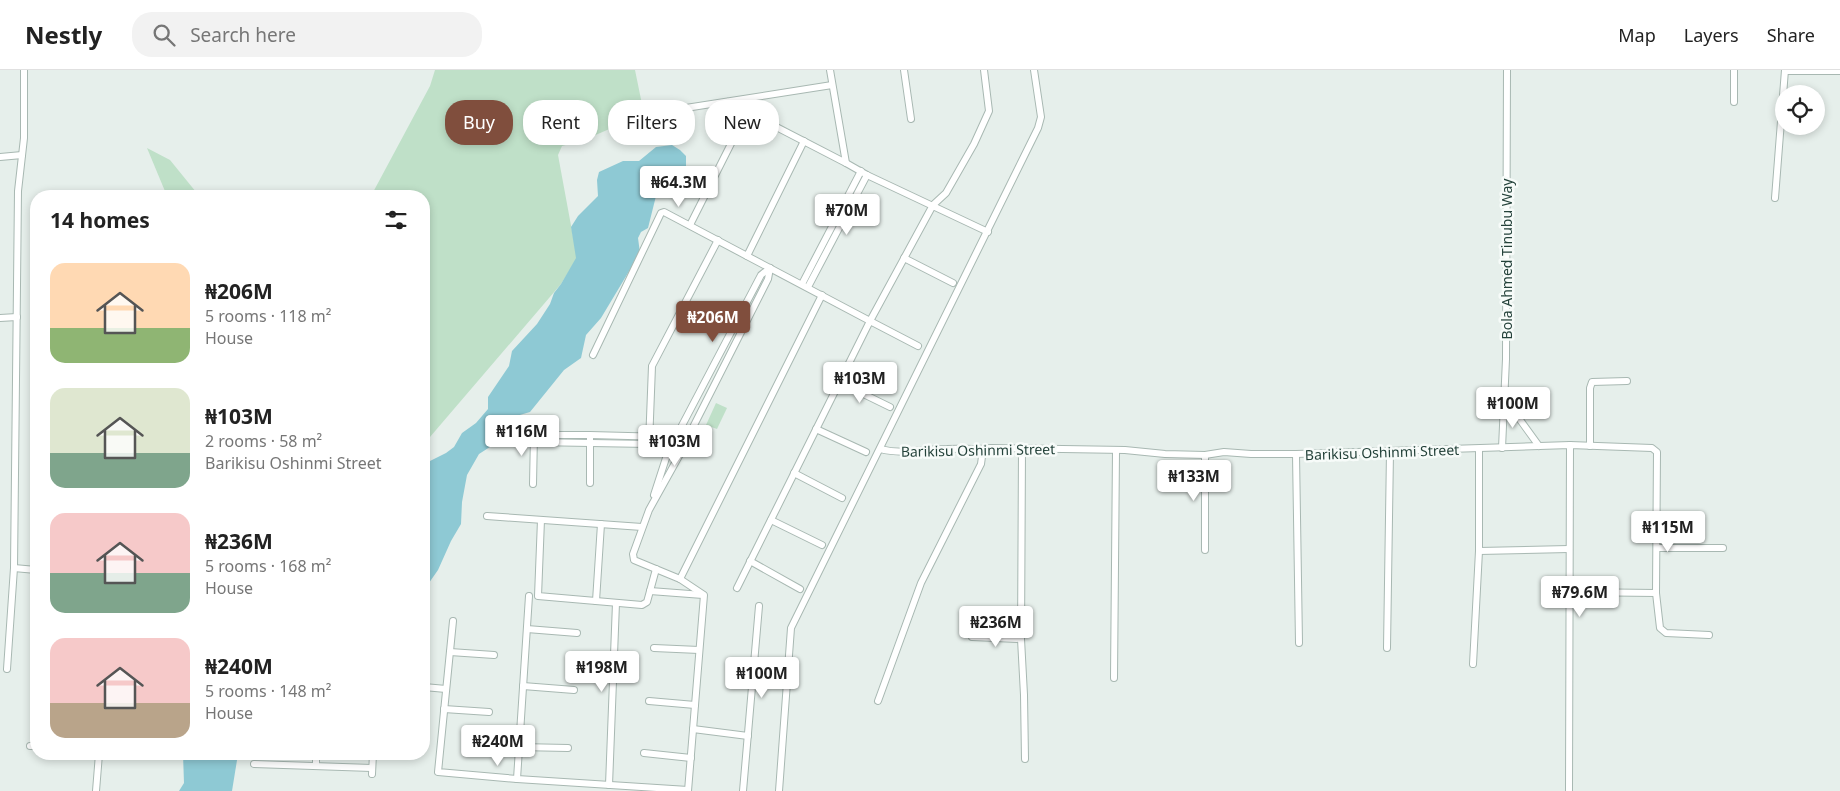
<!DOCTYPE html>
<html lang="en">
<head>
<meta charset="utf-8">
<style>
	:root { --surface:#fff; --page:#f2f2f2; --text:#222; --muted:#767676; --line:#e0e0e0; --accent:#804e3d }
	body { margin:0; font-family:"Noto Sans",sans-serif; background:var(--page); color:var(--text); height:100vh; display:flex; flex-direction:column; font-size:19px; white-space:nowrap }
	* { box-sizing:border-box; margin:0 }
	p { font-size:16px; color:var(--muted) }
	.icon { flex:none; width:28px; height:28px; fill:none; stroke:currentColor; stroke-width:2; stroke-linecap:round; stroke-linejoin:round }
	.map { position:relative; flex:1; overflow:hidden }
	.drawer { position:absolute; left:30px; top:120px; width:400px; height:570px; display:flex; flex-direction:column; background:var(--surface); border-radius:20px; box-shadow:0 2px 8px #0003 }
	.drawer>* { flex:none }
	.banner { position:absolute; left:445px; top:30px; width:475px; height:45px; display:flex; gap:10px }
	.fabs { position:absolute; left:1775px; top:15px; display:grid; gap:10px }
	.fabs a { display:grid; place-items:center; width:50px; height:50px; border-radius:50%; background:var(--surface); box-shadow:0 2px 8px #0003; font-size:25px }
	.price { position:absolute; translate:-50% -42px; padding:0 11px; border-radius:5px; background:#fff; color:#222; font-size:16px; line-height:32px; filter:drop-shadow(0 1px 2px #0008) }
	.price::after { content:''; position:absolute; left:50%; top:30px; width:15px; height:11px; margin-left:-8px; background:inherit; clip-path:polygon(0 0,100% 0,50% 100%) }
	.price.selected { background:var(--accent); color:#fff }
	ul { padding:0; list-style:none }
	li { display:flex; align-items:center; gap:15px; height:125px; padding:0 20px }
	li span { display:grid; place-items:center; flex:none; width:140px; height:100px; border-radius:15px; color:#555 }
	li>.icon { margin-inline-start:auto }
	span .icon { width:60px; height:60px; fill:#fffc; stroke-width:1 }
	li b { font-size:21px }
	h2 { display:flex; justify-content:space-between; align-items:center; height:60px; padding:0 20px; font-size:21px }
	.chip { padding:0 18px; border-radius:20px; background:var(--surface); box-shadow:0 2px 8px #0003; font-size:18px; line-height:45px }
	.chip.selected { background:var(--accent); color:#fff }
	header { display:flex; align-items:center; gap:30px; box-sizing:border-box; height:70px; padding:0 25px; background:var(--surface); border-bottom:1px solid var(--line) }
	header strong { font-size:24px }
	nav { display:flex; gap:28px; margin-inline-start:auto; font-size:18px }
	.search { width:350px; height:45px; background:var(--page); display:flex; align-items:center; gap:12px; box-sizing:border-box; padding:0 18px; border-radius:20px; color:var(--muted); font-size:19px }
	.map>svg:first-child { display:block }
	.green { fill:#bfe0c8 }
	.water { fill:#8ec9d4 }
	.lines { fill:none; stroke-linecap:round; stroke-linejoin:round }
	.minor-casing { stroke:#a8b8b2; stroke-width:8 }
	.minor { stroke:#fff; stroke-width:6 }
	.labels { text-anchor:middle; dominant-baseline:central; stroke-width:5; stroke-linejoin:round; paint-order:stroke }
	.street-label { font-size:14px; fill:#24423a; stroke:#f7fbf9 }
</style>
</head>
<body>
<header>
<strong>Nestly</strong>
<div class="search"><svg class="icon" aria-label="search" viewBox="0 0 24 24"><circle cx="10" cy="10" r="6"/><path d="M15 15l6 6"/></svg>Search here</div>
<nav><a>Map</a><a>Layers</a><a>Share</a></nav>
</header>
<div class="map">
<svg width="1840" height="721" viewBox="0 0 1840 721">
	<rect width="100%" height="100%" fill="#e6efeb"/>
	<g class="green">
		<path d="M435,0H635L644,44L584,70L562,76L558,85L577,188L561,214L424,374V126H371L430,16Z"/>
		<path d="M147,78L170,90L196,122L203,126H167Z"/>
		<path d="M716,333L727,338L717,359L706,355Z"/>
	</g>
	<g class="water">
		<path d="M672,75L680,80L686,86V96L678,106L656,126L648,158L641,162L638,168L640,183L601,248L586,265L581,288L564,300L530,342L513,347L507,366L479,384L467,405L462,432L461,454L451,471L438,500L424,520V394L446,383L454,377L462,363L476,353L488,339V327L509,296L512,281L537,254L550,234L554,223L561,214L576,188L571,157L578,146L598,126L597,110L599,102L623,91H639L656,77Z"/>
		<path d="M183,684H238L232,721H179L184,713Z"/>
	</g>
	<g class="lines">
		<g class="minor-casing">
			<g id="minor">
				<path d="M830,0L846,93L867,105L988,162"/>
				<path d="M904,0L911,49"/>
				<path d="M1734,0V32"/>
				<path d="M1785,1H1840"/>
				<path d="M728,32L846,93"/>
				<path d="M673,40L832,15"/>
				<path d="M0,87L22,85"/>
				<path d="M1775,128L1785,0"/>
				<path d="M690,155L747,42"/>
				<path d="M747,186L870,251L933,135L946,123L974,74L989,41L984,0"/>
				<path d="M904,188L953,213"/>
				<path d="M802,214L861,101"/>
				<path d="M808,217L867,105"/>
				<path d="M0,248L17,247"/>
				<path d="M593,285L661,143L664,142L747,186L804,71"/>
				<path d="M839,312L890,337"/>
				<path d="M1505,329L1539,376"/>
				<path d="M816,359L866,382"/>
				<circle cx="674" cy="375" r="11"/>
				<path d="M677,365L761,205L770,198"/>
				<path d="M590,368V413"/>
				<path d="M533,372L649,374L663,378"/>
				<path d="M685,373L768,209L770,198"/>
				<path d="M649,374L652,296L718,170"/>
				<path d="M1590,376V318L1592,312L1627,311"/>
				<path d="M1502,378L1506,289L1507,0"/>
				<path d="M880,379C903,385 924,379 947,379C963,378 976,380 991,378L1125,380L1165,384L1205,385L1224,382L1251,384H1296L1570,375L1652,378L1657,382L1656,523L1660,558L1666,563L1709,565"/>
				<path d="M1022,379L1021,569L1024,625L1025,689"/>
				<path d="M1296,384L1299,573"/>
				<path d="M1205,385V480"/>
				<path d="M679,386L649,440L633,484L634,490L680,509"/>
				<path d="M794,403L842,428"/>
				<path d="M533,414L534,365H590L666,367"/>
				<path d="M654,425L667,385"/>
				<path d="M487,446L642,457"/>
				<path d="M541,450L538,526L642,535L647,532L656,499"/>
				<path d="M771,450L822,475"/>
				<path d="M1657,478H1723"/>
				<path d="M1479,481L1569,479"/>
				<path d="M750,491L800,519"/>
				<path d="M14,498L36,500"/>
				<path d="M737,518L870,251L918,276"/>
				<path d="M650,521L703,525"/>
				<path d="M1570,522L1656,523"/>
				<path d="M596,531L601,454"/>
				<path d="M453,551L438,702L517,709L688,720"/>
				<path d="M527,559L577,563"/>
				<path d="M972,567L1021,569"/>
				<path d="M654,578L699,580"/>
				<path d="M1387,578L1390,382"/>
				<path d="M450,582L494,585"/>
				<path d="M1473,594L1479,481V379"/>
				<path d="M7,599L14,498L18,121L24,68V0"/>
				<path d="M1114,608L1116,381"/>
				<path d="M523,616L574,620"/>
				<path d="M424,617L446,619"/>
				<path d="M649,631L695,635"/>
				<path d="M878,631L921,513L981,394L983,379"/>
				<path d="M444,639L489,642"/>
				<path d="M693,659L748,666"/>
				<path d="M30,676H36"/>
				<path d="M519,677L568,678"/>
				<path d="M644,683L691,688"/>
				<path d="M254,694L372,698"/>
				<path d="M316,696V684"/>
				<path d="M372,704L373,684"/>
				<path d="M517,709L529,526"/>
				<path d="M609,715L616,533"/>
				<path d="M96,721L99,684"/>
				<path d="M688,721L704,525L680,509L822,225"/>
				<path d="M743,721L759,536"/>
				<path d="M779,721L791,558L1038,58L1041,47L1034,0"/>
				<path d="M1569,721L1570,375"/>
			</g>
		</g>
		<use href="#minor" class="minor"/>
	</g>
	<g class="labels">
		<g class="street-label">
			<text transform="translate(1506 189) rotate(-90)">Bola Ahmed Tinubu Way</text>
			<text transform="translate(978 380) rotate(-1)">Barikisu Oshinmi Street</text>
			<text transform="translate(1382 382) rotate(-2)">Barikisu Oshinmi Street</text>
		</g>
	</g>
</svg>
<div class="fabs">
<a><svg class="icon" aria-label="locate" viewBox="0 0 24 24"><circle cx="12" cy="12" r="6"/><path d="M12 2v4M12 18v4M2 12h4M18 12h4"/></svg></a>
</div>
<b class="price" style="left:679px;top:138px">₦64.3M</b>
<b class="price" style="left:847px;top:166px">₦70M</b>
<b class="price selected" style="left:713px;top:273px">₦206M</b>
<b class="price" style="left:860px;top:334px">₦103M</b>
<b class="price" style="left:1513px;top:359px">₦100M</b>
<b class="price" style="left:522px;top:387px">₦116M</b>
<b class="price" style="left:675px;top:397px">₦103M</b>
<b class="price" style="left:1194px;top:432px">₦133M</b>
<b class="price" style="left:1668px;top:483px">₦115M</b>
<b class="price" style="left:1580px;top:548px">₦79.6M</b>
<b class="price" style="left:996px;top:578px">₦236M</b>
<b class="price" style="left:602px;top:623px">₦198M</b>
<b class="price" style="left:762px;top:629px">₦100M</b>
<b class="price" style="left:498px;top:697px">₦240M</b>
<div class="banner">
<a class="chip selected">Buy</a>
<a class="chip">Rent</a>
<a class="chip">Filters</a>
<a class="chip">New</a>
</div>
<section class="drawer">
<h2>14 homes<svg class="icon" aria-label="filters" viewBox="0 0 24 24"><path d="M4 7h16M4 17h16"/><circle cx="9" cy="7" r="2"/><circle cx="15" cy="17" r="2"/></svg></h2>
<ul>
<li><span style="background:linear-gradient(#ffd9b3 65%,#8fb573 0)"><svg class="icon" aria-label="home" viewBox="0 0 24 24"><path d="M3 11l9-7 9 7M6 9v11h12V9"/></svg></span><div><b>₦206M</b><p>5 rooms · 118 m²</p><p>House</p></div></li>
<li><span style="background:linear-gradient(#dfe7d0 65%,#7fa58c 0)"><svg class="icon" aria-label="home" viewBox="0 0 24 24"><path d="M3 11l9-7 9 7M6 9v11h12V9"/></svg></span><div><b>₦103M</b><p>2 rooms · 58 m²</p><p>Barikisu Oshinmi Street</p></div></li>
<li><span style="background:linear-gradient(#f6c9c9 60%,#7fa58c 0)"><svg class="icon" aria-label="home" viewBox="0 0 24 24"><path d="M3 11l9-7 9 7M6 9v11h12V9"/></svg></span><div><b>₦236M</b><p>5 rooms · 168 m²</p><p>House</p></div></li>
<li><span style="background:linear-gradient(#f6c9c9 65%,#b9a48a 0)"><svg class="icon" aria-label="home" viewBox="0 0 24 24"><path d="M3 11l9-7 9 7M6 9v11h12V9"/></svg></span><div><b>₦240M</b><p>5 rooms · 148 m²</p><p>House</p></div></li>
</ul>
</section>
</div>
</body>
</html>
